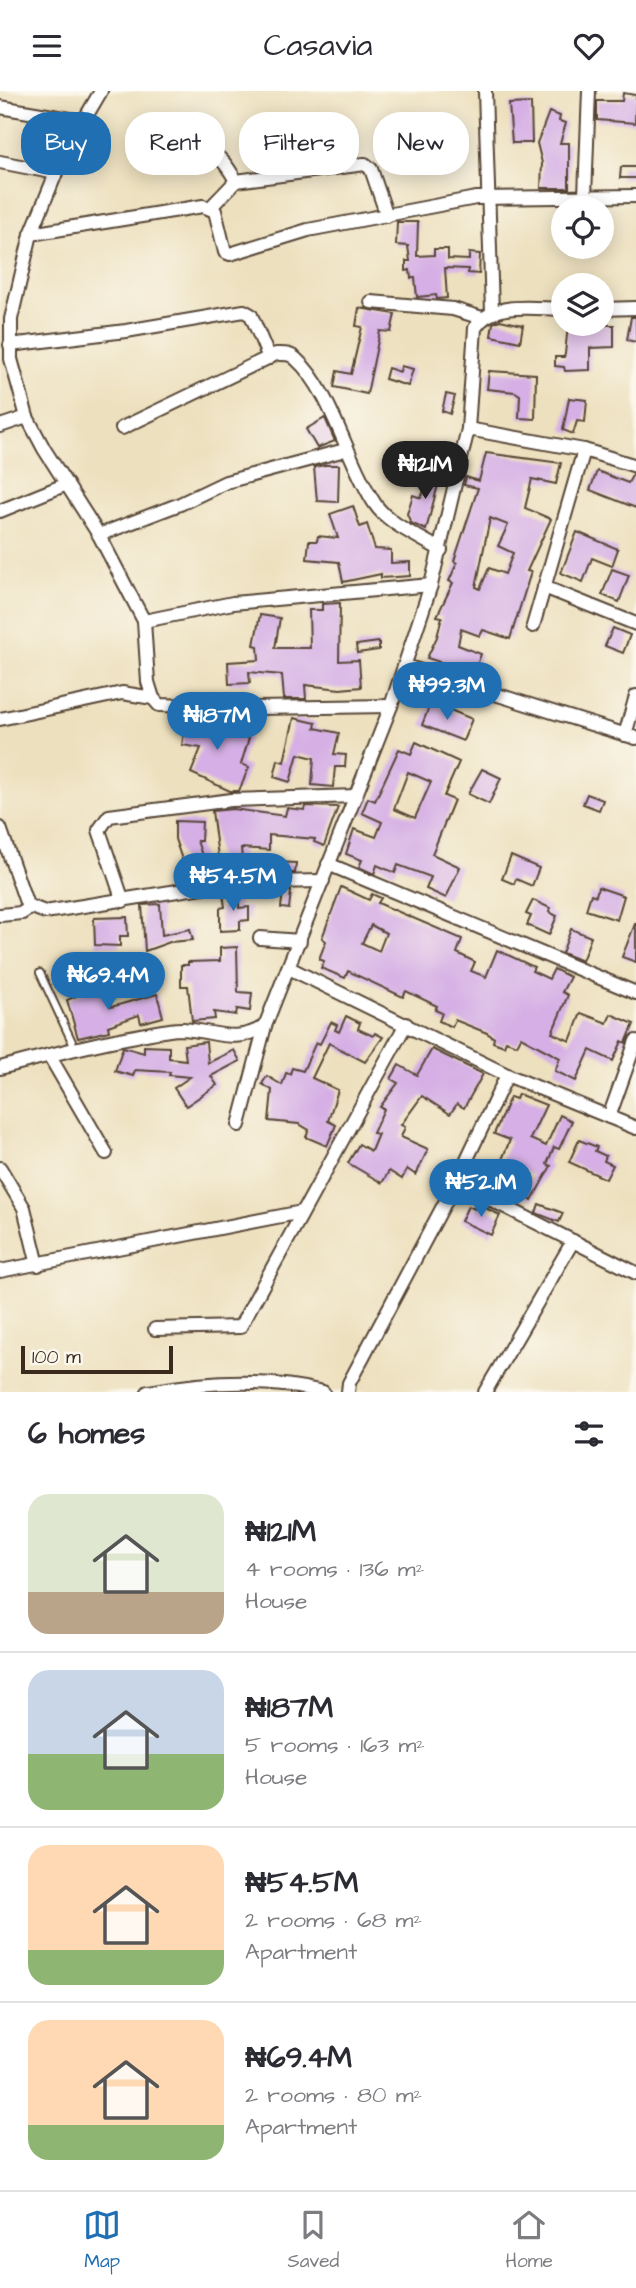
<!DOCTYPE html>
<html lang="en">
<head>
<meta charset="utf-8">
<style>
	:root { --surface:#fff; --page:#f2f2f3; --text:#2b2b33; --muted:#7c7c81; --line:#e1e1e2; --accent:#1f6fb2 }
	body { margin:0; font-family:"Architects Daughter",sans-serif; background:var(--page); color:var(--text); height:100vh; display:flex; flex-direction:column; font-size:26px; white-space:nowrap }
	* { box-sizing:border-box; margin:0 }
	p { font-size:23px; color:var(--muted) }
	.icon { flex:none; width:38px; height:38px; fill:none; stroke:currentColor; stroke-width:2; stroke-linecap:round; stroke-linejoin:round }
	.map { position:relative; height:1301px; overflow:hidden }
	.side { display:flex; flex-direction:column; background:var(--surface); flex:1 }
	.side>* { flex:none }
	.banner { position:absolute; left:21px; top:21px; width:595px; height:63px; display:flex; gap:14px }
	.controls { position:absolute; left:551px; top:105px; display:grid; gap:14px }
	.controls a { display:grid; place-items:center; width:63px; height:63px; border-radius:50%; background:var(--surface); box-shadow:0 4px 18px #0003; font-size:35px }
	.scale { position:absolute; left:21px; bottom:18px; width:152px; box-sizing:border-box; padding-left:7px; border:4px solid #3b2a1e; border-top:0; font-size:19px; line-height:24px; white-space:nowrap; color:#3b2a1e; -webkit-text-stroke:5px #fbf7ec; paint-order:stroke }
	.price { position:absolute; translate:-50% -60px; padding:0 16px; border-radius:24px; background:var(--accent); color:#fff; font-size:23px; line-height:46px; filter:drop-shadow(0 2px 4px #0008) }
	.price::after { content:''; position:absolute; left:50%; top:42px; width:21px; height:16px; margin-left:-10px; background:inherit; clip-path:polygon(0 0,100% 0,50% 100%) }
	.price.current { background:#222; color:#fff }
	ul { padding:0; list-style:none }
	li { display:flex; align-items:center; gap:21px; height:175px; padding:0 28px }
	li+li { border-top:2px solid var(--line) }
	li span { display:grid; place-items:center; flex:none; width:196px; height:140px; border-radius:21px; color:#555 }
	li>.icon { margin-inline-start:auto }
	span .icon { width:84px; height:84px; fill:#fffc; stroke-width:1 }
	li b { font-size:30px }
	h2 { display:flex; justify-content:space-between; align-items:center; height:84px; padding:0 28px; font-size:30px }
	.pill { padding:0 24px; border-radius:28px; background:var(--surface); box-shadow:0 4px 18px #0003; font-size:24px; line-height:63px }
	.pill.current { background:var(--accent); color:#fff }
	header { display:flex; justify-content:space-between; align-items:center; height:91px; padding:0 28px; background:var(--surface); font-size:32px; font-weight:600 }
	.tab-bar { display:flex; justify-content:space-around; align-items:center; height:98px; border-top:2px solid var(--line); background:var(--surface); font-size:19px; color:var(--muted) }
	.tab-bar a { display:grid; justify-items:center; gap:4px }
	.tab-bar .current { color:var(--accent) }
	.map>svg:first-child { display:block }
	.building { fill:#d5afe5; fill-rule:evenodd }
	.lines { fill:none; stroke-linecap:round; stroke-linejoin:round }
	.lane-casing { stroke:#564536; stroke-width:10 }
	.street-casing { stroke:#564536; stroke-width:16 }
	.lane { stroke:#fff; stroke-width:6 }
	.street { stroke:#fff; stroke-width:12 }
</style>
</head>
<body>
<header><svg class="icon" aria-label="menu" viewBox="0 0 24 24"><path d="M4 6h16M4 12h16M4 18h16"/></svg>Casavia<svg class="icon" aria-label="heart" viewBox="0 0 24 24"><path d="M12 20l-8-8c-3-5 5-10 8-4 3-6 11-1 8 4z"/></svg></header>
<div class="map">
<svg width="636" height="1301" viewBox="0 0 636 1301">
	<rect width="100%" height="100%" fill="#fbf7ec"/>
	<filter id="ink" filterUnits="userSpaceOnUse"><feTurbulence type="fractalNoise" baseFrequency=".0143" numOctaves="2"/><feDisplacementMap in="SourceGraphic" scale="14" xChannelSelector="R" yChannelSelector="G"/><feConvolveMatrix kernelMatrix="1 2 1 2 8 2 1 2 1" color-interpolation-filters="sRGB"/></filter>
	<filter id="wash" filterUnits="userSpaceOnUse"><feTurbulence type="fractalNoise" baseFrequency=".00686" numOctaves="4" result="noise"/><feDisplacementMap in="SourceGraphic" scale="28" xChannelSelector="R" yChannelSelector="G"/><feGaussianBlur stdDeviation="1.57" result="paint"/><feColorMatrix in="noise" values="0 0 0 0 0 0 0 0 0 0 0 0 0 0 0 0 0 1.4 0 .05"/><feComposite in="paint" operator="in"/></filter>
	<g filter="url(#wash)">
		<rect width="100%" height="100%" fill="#ede0be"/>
		<g id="blocks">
			<g class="building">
				<path d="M623,2L636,4L635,32L597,29V10H622Z"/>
				<path d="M531,12L532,52H512L509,13Z"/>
				<path d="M549,21L560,25L559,30L566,32L560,52H569V97H541L542,72L537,52Z"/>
				<path d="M621,76H636V87H620Z"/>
				<path d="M397,131H418L417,165L434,164V158H448V168L469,169V162L480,163L479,183L468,182V178L445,177L447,207L437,208L436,204L417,206L415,187H411L410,179L406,180V170H410L408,155L396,154Z"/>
				<path d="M359,217L395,223L391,241L380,240L367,303L334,296L337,280L351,283L362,236L356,235Z"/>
				<path d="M631,226H636V251L627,249Z"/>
				<path d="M500,229L523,234L520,251L491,245L493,232Z"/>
				<path d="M568,234H614V256L590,257V279L565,280L564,276L555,275V266H564L565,263Z"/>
				<path d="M401,275L413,278L408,295L385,288L388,277L400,281Z"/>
				<path d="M489,280L536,283L535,328L519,327L520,304L515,301L487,298Z"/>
				<path d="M446,303L455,305L450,323L442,320Z"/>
				<path d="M569,307L587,309L585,331L577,330L573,343L563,339Z"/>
				<path d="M325,327L335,350L317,357L306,338Z"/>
				<path d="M486,362L561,372L556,393L532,388L525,417L551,428L527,480L531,481L510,548L483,539L480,545L461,538L458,554L481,563L474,582L427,567L437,546L442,526L437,525L453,492L449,490L457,472L454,470L478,397L464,394L466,386L479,390ZM490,427L508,434L498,455L513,462L505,483L489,477L480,498L476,496Z"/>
				<path d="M434,373L443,375L426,439L411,432L407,423L413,404L421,407L428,389L431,390Z"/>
				<path d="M325,374H339L338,411L317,410L314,376Z"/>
				<path d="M597,380L628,392L633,383L636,384V417L590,399Z"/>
				<path d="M353,415L360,436L367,433L375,458L391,459V472L410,471V485L381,487V483L343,491L339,471L307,468L309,450H317L318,445L338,447L330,423Z"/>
				<path d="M577,441L618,458L612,475L592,467L583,491L561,482Z"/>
				<path d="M612,478L629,484L619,511L602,504Z"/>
				<path d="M340,512L339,570L359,569L361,596L340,598L305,594L306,608H284L282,584L249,581L250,592L229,593L228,571L259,569L258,555L254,554L260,524L280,527L275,557H310L309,519H322V513Z"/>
				<path d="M613,537L630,544L623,562L605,555Z"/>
				<path d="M379,551V559L357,562L356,554Z"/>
				<path d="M431,611L472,628L463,650L422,634Z"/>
				<path d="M207,625H227L225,640L249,647L241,673L249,676L239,700H230L191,682L201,657L182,654L186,628L207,631Z"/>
				<path d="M294,627L316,632L315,637L339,642L334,663L346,664L345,676H335L333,696L312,694L314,667L298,663L290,691L274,686L278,669L284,671Z"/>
				<path d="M416,651L459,671L444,705L454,709L432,763L460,776L446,807L426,798L431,786L398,774L395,782L377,774L374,783L359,776L362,769L346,763L354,738L376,746L382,731L362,722L368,707L375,710L399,658L411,663ZM408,681L431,691L415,727L394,718Z"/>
				<path d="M482,678L501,687L489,713L468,703Z"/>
				<path d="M587,703L603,709L599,719L583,713Z"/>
				<path d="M305,715L338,716L324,755L314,751L315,748L269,744V759L241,757L243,778L220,781L212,720L233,718L285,725L287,717L304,719Z"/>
				<path d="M175,730L202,731L201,750H197L209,784L189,789L175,748Z"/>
				<path d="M511,765L539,777L532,795L516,788L514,793L502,788Z"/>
				<path d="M273,771L296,772L295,782H272Z"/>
				<path d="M341,796L369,809L372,803L381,807L378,812L462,848L457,862L475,871L471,880L486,886L497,859L534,876L532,880L549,888L554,878L570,886L562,901L568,904L552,942L570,950L581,922L607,932L611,923L634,933L626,952L622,950L613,970L590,959L576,990L555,980L560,967L521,946L517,954L506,950L504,955L493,951L494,947L487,942L455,929L452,936L439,930L442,922L435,919L437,915L406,900L403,906L348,880L345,887L321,877L324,870L319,868L326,850L322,847ZM371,834L386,842L379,860L362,852Z"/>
				<path d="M598,796L624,805L617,829L586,819L591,803L596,805Z"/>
				<path d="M283,800H291L289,818L281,817Z"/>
				<path d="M223,802H239V817L249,816V829L240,830V839L220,840V817L225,816Z"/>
				<path d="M533,809L550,817L549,821L557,825L549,844L527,834L531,825L526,823Z"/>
				<path d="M160,813L162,844L190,838L193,849L170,851L145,860L142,814Z"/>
				<path d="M127,826L128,845H120V855L95,854L94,827Z"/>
				<path d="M635,833H636V871L622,866Z"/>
				<path d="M571,838L591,846L582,870L562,862Z"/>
				<path d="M237,856L238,901L252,902L250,920L237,918L236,924L214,921L215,928L192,930L188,895H181V874H188V871L220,870V857Z"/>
				<path d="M101,894L111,916L157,903L163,926L141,932L139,924L108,935L109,940L78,947L67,909Z"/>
				<path d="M346,925L360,932L358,938L373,945L375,942L383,946L365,971L329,952L312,987L338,999L328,1030L336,1034L327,1055L306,1046L309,1039L299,1033L269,1030L272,999L262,993L267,985L282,994L286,982L290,983L292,977L303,980L316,951L320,953L331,931L337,934L335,939L339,941Z"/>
				<path d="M206,951L208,972L234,959L240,970L211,985L217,994L186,1015L174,997L190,986L169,984L170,981L135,979L133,985L115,980L123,956L144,962V955L169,956V967L186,969L184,954Z"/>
				<path d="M432,958L483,983L464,1017L457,1013L450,1023L422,1005L401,1034L405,1036L401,1046L428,1058L416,1084L407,1078L402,1088L389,1080L382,1092L348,1072L359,1053L371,1060L378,1043L373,1042L384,1018L380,1016L398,992L391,988L399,974L417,984Z"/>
				<path d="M518,1003L546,1014L530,1048L546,1055L560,1024L572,1030L559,1058L554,1056L547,1073L551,1075L532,1109L525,1105L532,1084L516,1076L505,1099L492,1093L510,1049L494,1043L510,1006L516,1008Z"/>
				<path d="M579,1049L597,1056L595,1060L606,1065L604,1070L613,1074L606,1088L569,1071Z"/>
				<path d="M511,1098L524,1105L521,1112L507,1106Z"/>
				<path d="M477,1113L500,1124L491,1144L461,1130L468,1115L475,1118Z"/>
				<path d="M539,1113L563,1122L559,1131L536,1122Z"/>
			</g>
		</g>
	</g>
	<g filter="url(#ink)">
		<use href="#blocks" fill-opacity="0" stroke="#564536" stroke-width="2"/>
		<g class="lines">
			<g class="lane-casing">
				<path id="lane" d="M40,882L75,957"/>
			</g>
			<g class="street-casing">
				<g id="street">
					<path d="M101,0L63,65L31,143L11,228V268L27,326L44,358L99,444L144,530L148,591L153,607L159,614L255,617L391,615"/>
					<path d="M485,0L492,221"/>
					<path d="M0,16L82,30"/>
					<path d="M172,67C211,62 215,53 236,90"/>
					<path d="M0,71L56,82"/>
					<path d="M585,105L589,0"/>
					<path d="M210,117L236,90L365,73L371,78L387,125"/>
					<path d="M31,143L203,115L215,120L225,161L230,163L308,139L476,107L636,105"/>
					<path d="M371,211L453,218L482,227"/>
					<path d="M602,218L636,217"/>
					<path d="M10,254L126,240L244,220L251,224L269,267"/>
					<path d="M0,335L27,326"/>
					<path d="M122,337L276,263C284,263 290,262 296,268C332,300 347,371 375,413C388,433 420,446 441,459"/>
					<path d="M468,338L584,359L636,375"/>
					<path d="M0,420L67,393"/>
					<path d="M99,444L180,413L226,391L345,359"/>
					<path d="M544,496L636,533"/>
					<path d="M144,530L233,512L431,494"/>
					<path d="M533,535L584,359"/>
					<path d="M405,575L636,647"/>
					<path d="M0,628L122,602L153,607"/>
					<path d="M625,644L636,605"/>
					<path d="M0,737L27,814L45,821L228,792L323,790"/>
					<path d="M328,773L636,902"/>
					<path d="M123,810L99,739L109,725L231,709L356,705"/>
					<path d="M0,824L22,822L31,816"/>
					<path d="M260,847L300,850"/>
					<path d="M289,877L507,984L636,1037"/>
					<path d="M49,964L106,1062"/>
					<path d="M0,977C45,965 90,953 136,945C151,942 168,938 183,938C216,940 235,954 265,935L391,615L431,494L468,338L475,237C493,209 533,218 564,218"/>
					<path d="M609,1026L636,950"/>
					<path d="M239,1034L265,935"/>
					<path d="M0,1077L24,1117L38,1174"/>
					<path d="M456,1091L636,1182"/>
					<path d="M0,1180L302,1121"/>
					<path d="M155,1238L240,1236L406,933"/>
					<path d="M148,1301C203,1291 268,1287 323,1301"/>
					<path d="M348,1301L349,1292L456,1091L507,984"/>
					<path d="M485,1301L573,1150"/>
				</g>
			</g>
			<use href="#lane" class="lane"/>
			<use href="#street" class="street"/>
		</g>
	</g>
</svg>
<div class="controls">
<a><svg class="icon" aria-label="locate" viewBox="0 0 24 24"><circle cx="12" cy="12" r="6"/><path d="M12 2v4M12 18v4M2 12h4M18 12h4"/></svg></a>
<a><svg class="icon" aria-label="layers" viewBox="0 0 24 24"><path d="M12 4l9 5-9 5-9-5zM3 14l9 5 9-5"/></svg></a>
</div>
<div class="scale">100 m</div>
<b class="price current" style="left:425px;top:410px">₦121M</b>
<b class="price" style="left:447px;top:631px">₦99.3M</b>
<b class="price" style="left:217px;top:661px">₦187M</b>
<b class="price" style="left:233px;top:822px">₦54.5M</b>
<b class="price" style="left:108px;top:921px">₦69.4M</b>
<b class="price" style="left:481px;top:1128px">₦52.1M</b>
<div class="banner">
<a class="pill current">Buy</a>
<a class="pill">Rent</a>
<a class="pill">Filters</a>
<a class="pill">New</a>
</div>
</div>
<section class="side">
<h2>6 homes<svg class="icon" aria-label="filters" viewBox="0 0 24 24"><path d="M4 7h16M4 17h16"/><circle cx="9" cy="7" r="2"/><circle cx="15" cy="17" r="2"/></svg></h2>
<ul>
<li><span style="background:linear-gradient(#dfe7d0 70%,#b9a48a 0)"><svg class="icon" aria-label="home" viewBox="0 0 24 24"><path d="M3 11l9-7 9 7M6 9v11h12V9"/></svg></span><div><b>₦121M</b><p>4 rooms · 136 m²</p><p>House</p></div></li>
<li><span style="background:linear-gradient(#c9d6e8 60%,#8fb573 0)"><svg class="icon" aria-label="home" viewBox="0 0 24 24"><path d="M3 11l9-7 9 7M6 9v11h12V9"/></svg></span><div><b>₦187M</b><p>5 rooms · 163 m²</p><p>House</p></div></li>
<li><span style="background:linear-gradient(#ffd9b3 75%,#8fb573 0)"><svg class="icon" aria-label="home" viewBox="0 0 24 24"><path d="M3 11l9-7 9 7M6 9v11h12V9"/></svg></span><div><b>₦54.5M</b><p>2 rooms · 68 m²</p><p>Apartment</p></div></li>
<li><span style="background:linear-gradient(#ffd9b3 75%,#8fb573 0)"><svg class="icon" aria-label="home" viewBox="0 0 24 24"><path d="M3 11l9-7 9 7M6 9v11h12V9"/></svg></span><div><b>₦69.4M</b><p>2 rooms · 80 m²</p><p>Apartment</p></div></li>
</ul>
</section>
<nav class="tab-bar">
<a class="current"><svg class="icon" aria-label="map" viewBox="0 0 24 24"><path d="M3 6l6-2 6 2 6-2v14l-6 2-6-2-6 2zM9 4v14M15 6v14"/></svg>Map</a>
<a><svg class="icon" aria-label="saved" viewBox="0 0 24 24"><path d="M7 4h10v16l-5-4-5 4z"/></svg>Saved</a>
<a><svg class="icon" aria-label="home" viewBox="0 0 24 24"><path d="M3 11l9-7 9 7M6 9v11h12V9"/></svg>Home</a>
</nav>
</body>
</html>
